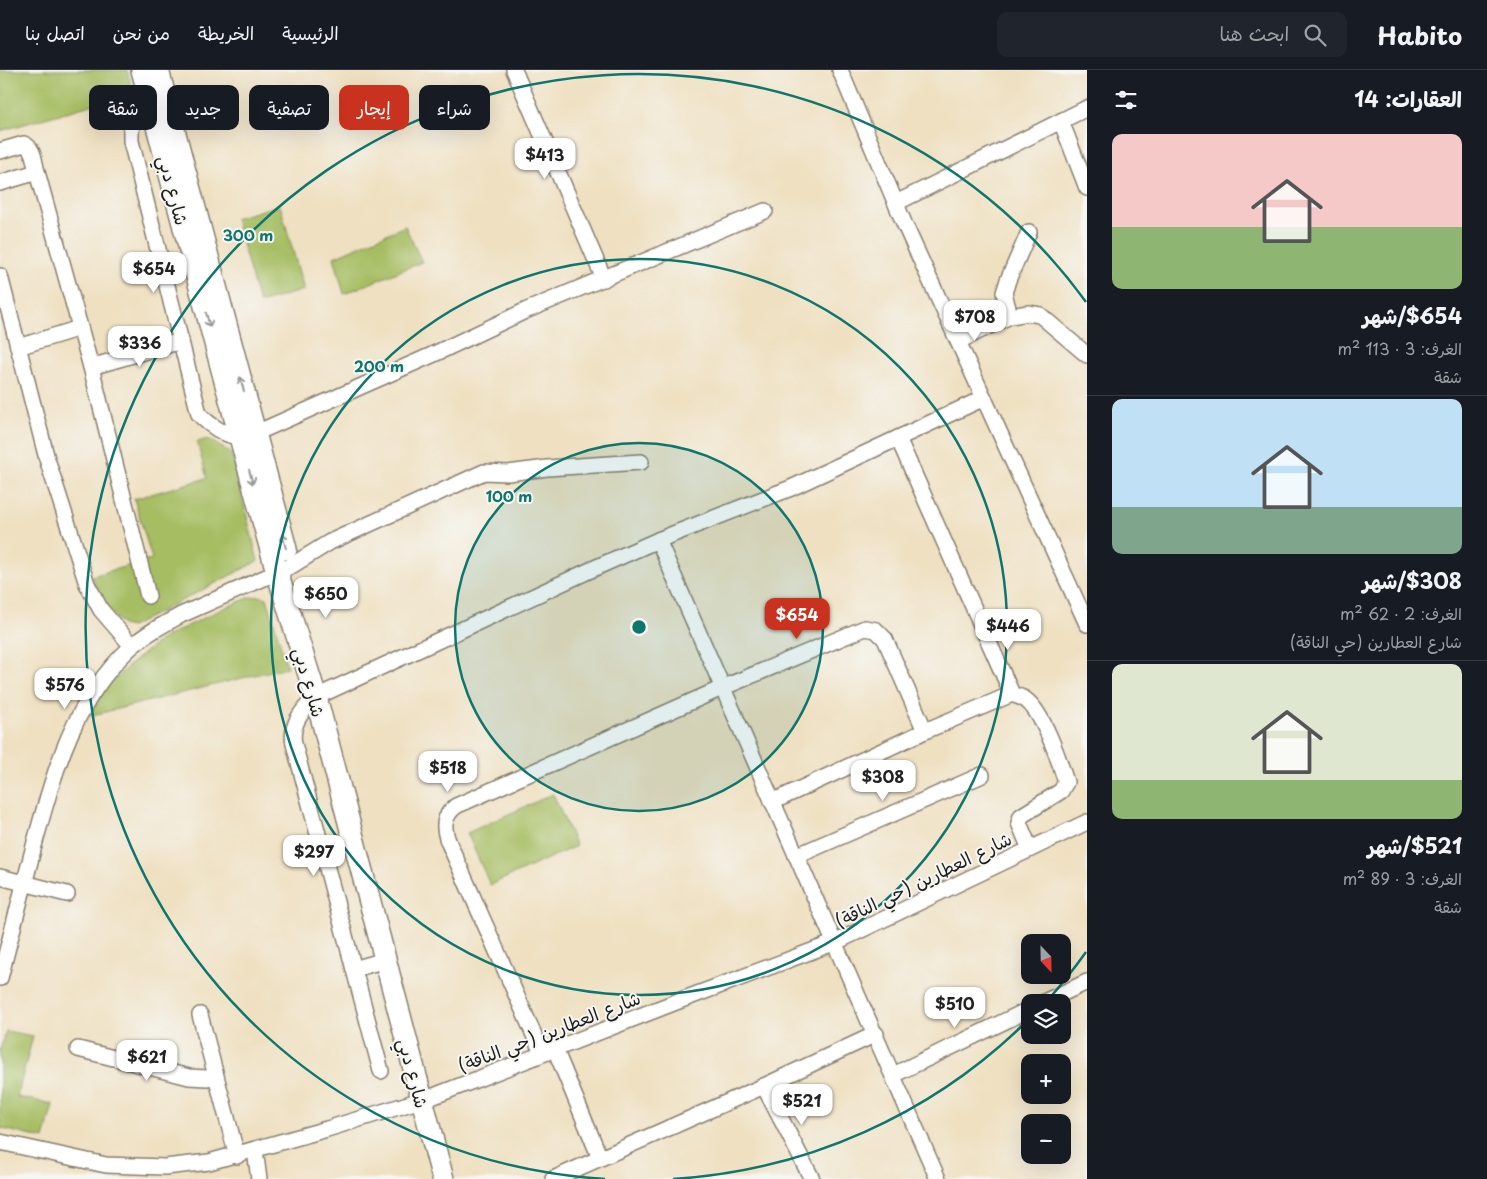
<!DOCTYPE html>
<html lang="ar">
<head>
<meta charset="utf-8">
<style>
	:root { --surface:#171b24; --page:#20242c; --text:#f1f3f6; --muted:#9ea1a6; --line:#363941; --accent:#c8321e }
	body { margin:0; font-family:"Playpen Sans","Playpen Sans Arabic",sans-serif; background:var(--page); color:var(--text); direction:rtl; height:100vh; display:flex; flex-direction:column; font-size:19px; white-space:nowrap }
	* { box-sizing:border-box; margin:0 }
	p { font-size:16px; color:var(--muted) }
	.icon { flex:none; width:28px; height:28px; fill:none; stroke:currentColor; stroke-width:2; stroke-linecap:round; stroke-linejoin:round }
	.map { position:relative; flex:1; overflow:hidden; direction:ltr }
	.sheet { display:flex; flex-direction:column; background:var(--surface); width:400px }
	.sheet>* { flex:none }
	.hud { position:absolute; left:15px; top:15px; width:475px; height:45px; direction:rtl; display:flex; gap:10px }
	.needle { width:32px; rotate:158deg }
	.fabs { position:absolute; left:1021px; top:864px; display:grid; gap:10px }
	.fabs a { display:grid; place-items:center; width:50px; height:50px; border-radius:10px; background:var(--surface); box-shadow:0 5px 20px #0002; font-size:25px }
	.price { position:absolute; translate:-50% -42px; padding:0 11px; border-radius:10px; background:#fff; color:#222; font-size:16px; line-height:32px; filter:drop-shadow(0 1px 2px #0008) }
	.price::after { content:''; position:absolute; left:50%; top:30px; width:15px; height:11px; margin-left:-8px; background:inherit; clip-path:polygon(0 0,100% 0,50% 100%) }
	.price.on { background:var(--accent); color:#fff }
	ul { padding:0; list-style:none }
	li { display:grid; align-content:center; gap:10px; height:265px; padding:0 25px }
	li+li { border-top:1px solid var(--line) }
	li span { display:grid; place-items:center; height:155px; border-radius:10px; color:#555 }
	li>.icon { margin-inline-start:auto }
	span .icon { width:90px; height:90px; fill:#fffc; stroke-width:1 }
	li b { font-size:21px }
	h2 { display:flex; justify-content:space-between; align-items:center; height:60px; padding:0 25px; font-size:21px }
	.chip { padding:0 18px; border-radius:10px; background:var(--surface); box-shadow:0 5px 20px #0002; font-size:18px; line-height:45px }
	.chip.on { background:var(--accent); color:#fff }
	header { display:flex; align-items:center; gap:30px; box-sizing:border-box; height:70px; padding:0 25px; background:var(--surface); border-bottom:1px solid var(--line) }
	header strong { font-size:24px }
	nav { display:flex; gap:28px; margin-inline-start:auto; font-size:18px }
	.search { width:350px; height:45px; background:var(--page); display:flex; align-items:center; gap:12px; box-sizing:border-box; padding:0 18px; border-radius:10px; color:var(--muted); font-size:19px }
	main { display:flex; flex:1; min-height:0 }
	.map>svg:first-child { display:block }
	.green { fill:#a6bd62; stroke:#616c3f }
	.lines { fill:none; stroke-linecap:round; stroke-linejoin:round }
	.street-casing { stroke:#867e6e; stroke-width:18 }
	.secondary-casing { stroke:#867e6e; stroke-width:24 }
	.street { stroke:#fff; stroke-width:15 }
	.secondary { stroke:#fff; stroke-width:21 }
	.oneway { stroke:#999 }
	.ring { fill:none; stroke:#0f766e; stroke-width:2.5 }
	.labels { text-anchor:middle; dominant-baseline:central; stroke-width:4; stroke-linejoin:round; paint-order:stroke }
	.street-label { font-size:18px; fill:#1c1c1c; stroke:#f6f6f2 }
	.centre { fill:#0f766e; stroke:#f6f6f2; stroke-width:2.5 }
	.ring-label { font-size:15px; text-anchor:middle; font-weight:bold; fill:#0f766e; stroke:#f6f6f2; stroke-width:4; stroke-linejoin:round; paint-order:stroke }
</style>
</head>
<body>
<header>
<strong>Habito</strong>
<div class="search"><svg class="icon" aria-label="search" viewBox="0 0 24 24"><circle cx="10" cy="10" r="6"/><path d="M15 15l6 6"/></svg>ابحث هنا</div>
<nav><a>الرئيسية</a><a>الخريطة</a><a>من نحن</a><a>اتصل بنا</a></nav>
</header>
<main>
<section class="sheet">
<h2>العقارات: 14<svg class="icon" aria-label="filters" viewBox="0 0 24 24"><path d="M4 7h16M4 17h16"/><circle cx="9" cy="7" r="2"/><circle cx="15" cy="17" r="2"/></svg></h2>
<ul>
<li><span style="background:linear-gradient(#f6c9c9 60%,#8fb573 0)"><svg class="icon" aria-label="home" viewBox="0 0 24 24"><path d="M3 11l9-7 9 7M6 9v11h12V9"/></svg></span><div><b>$654/شهر</b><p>الغرف: 3 · 113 m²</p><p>شقة</p></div></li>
<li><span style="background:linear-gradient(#bfe0f5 70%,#7fa58c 0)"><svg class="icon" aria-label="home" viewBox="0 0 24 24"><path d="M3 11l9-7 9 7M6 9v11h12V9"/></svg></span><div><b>$308/شهر</b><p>الغرف: 2 · 62 m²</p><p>شارع العطارين (حي الناقة)</p></div></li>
<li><span style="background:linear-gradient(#dfe7d0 75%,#8fb573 0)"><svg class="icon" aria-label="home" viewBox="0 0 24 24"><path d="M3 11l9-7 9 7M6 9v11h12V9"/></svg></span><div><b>$521/شهر</b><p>الغرف: 3 · 89 m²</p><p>شقة</p></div></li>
</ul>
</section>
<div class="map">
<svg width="1087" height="1109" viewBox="0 0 1087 1109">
	<rect width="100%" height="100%" fill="#f6f6f2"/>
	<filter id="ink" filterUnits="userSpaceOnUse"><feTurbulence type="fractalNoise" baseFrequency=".02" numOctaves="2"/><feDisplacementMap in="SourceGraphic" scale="10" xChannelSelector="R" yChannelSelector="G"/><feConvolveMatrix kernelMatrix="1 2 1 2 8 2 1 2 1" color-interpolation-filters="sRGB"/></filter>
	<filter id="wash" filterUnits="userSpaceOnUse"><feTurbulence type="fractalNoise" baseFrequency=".0096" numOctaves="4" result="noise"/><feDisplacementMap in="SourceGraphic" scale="20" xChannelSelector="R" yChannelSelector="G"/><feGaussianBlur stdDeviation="1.12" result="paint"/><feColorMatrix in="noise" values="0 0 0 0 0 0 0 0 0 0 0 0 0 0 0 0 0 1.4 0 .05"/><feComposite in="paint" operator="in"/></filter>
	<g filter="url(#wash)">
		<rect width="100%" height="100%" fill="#efe0c1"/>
		<g class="green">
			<path d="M0,0H127L133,23L0,61Z"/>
			<path d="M280,135L304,220L259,233L235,148Z"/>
			<path d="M405,156L422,192L344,224L334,187Z"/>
			<path d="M208,369L231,383L258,491L131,557L122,555L97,524L92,506L152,489L134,429L207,408L197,372Z"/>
			<path d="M259,526L267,528L287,597L89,646L102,624L110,614L128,596L163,568L226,537L251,527Z"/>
			<path d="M553,724L576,776L490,815L467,763Z"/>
			<path d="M6,961L33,966L17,1027L53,1034L44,1069L0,1058V979Z"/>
		</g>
	</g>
	<g filter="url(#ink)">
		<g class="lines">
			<g class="street-casing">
				<g id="street">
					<path d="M514,0L604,209"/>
					<path d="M840,0L904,153L1087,554"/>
					<path d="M149,26L131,58V71L199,344C209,355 225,366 240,367C245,367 251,364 256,363L432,285L525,241L765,141"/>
					<path d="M1061,51L1087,118"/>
					<path d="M0,81L24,74C34,78 34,91 37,102L0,113"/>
					<path d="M37,102L91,297L148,526"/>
					<path d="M896,133L1087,38"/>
					<path d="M0,206L47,389L87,514L101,540L132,576"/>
					<path d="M1010,246L1004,223L1008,210L1029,162"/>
					<path d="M959,271L1010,246L1028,243L1040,245L1087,285"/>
					<path d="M18,277L80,258"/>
					<path d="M91,297L181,271"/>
					<path d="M898,368L1012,624C1017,626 1022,627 1026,630C1044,644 1059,690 1066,712L1061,721L1021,746L1019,753L1030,779"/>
					<path d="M658,470C750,683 846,895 938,1109"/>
					<path d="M772,732L925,661L1012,624"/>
					<path d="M796,786L982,705"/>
					<path d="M0,807L67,824"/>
					<path d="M354,899L385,890"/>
					<path d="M0,908C12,863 23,817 35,772C55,700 73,631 130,578C145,564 164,554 181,545L291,496L330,472L484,402L508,403L547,398L641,392"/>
					<path d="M1044,932L1087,912"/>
					<path d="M200,945L237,1086"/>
					<path d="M78,979L189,1007L207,1008L216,1006"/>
					<path d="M555,979L600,1088"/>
					<path d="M542,983L448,771C443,757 443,746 456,736L722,618L865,558L876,560L885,569L925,661"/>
					<path d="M381,1001L294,674C290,655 302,640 316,627L597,497L658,470L791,418L984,328"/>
					<path d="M893,1005L1030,939"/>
					<path d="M764,1016L812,1109"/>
					<path d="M0,1072L106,1095L165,1097L209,1092L327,1059L434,1026L676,932L836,872L1087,752"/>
					<path d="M255,1080L259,1109"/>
					<path d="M553,1109L764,1016L876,964"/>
				</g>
			</g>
			<g class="secondary-casing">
				<g id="secondary">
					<path d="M142,0L240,367L277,502L316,627L443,1109"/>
					<path d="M158,0L286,479"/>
				</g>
			</g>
			<use href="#street" class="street"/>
			<use href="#secondary" class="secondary"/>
		</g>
		<defs><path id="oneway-shaft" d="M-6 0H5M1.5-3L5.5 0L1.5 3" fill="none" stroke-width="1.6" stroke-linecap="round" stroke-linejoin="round" transform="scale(1.25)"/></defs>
		<g class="oneway">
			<use href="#oneway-shaft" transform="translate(208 250) rotate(75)"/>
			<use href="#oneway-shaft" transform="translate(242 314) rotate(-105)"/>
			<use href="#oneway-shaft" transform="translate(251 407) rotate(75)"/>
			<use href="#oneway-shaft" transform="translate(284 471) rotate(-105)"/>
		</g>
	</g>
	<circle cx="639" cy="557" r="184" fill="#0f766e" fill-opacity=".12"/>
	<g class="ring">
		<circle cx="639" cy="557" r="184"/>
		<circle cx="639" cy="557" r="368"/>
		<path d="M1086 882A553 553 0 0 1 1047 931M1027 951A553 553 0 0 1 673 1109M605 1109A553 553 0 1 1 1086 232"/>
	</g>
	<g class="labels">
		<g class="street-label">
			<text transform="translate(174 120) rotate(75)">شارع دبي</text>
			<text transform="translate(310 612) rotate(74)">شارع دبي</text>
			<text transform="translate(923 809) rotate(-26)">شارع العطارين (حي الناقة)</text>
			<text transform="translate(549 961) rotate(-21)">شارع العطارين (حي الناقة)</text>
			<text transform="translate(414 1003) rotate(75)">شارع دبي</text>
		</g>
	</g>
	<circle cx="639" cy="557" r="8" class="centre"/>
	<g class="ring-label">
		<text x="248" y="171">300 m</text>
		<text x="379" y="302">200 m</text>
		<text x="509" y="432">100 m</text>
	</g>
</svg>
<div class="fabs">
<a><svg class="needle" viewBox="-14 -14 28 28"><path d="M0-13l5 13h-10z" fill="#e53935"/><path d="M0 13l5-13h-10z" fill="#9ea1a6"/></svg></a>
<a><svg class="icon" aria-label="layers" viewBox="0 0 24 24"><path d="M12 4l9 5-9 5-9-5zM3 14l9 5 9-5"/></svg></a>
<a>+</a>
<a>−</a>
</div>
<b class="price" style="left:545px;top:110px">$413</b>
<b class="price" style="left:154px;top:224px">$654</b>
<b class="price" style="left:975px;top:272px">$708</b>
<b class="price" style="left:140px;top:298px">$336</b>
<b class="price" style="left:326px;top:549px">$650</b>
<b class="price on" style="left:797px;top:570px">$654</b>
<b class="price" style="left:1008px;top:581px">$446</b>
<b class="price" style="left:65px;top:640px">$576</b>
<b class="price" style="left:448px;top:723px">$518</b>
<b class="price" style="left:883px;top:732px">$308</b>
<b class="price" style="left:314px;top:807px">$297</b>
<b class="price" style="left:955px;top:959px">$510</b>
<b class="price" style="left:147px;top:1012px">$621</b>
<b class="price" style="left:802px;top:1056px">$521</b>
<div class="hud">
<a class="chip">شراء</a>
<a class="chip on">إيجار</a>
<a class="chip">تصفية</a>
<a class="chip">جديد</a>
<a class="chip">شقة</a>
</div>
</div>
</main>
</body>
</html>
